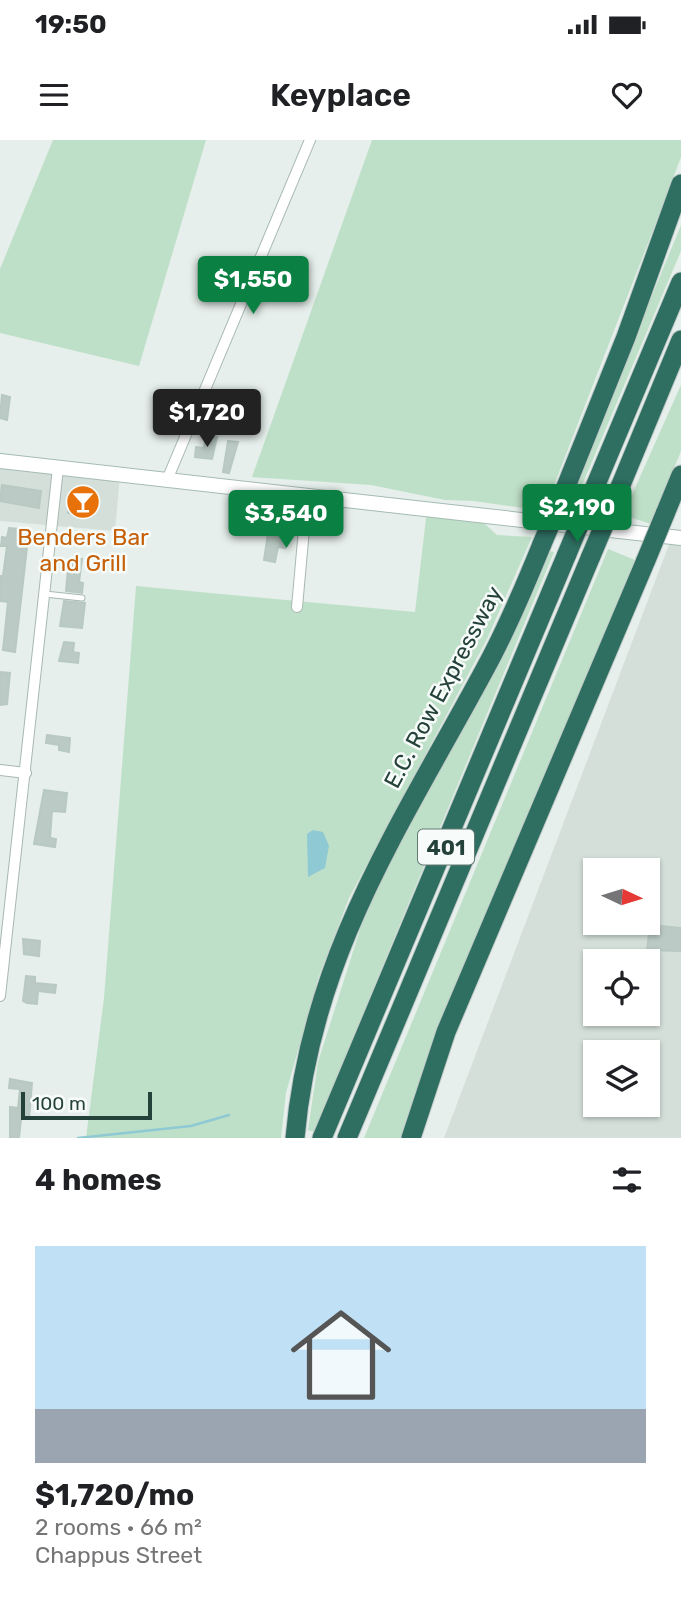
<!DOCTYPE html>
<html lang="en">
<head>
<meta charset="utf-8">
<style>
	:root { --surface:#fff; --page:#f2f2f2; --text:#202124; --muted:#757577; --line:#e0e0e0; --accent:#0b8043 }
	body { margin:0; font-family:Rubik,sans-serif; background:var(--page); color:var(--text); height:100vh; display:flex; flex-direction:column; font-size:26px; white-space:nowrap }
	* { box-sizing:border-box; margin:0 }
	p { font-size:23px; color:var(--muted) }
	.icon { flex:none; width:38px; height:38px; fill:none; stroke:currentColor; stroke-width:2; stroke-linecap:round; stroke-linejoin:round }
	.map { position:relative; height:998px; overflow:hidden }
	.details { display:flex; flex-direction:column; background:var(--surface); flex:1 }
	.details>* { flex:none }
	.needle { width:46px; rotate:94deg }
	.tools { position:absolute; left:583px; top:718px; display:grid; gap:14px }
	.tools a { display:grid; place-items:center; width:77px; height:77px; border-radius:0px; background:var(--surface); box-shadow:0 2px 5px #0004; font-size:35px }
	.scale { position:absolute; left:21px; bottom:18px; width:131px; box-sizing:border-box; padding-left:7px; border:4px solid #24423a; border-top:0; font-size:19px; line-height:24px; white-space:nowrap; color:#24423a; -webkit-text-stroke:5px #f7fbf9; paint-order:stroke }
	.price { position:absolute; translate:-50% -60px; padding:0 16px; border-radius:7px; background:var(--accent); color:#fff; font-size:23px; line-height:46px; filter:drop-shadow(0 2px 4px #0008) }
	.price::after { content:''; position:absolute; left:50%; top:42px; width:21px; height:16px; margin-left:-10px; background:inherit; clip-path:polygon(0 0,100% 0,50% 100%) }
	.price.current { background:#222; color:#fff }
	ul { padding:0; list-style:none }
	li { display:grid; align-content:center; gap:14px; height:371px; padding:0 35px }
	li+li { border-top:2px solid var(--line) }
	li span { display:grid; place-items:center; height:217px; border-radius:0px; color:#555 }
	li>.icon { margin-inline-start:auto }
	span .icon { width:126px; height:126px; fill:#fffc; stroke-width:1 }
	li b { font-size:30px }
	h2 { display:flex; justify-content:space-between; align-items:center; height:84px; padding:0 35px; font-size:30px }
	.status { display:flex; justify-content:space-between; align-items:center; height:49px; padding:0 35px; background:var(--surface); direction:ltr }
	.status svg { height:19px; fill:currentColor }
	header { display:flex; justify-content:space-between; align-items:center; height:91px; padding:0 35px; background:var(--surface); font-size:32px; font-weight:600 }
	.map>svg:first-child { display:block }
	.built { fill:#d4dfda; fill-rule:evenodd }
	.green { fill:#bfe0c8 }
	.water { fill:#8ec9d4 }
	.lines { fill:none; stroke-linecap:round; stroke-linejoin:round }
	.stream { stroke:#8ec9d4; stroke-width:2.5 }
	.building { fill:#bbcac4; stroke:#b8c9c2; stroke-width:2 }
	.lane-casing { stroke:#a8b8b2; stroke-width:7 }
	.street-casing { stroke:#a8b8b2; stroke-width:12 }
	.secondary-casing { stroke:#a4bbb3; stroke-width:16 }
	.highway-casing { stroke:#c2cac8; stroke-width:21 }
	.lane { stroke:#fff; stroke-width:5 }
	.street { stroke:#fff; stroke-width:10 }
	.secondary { stroke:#fff; stroke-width:14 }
	.highway { stroke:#2f6f62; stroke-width:19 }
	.highway-bridge-casing { stroke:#c2cac8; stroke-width:21; stroke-linecap:butt }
	.highway-bridge { stroke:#2f6f62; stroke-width:19 }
	.labels { text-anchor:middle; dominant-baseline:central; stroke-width:5; stroke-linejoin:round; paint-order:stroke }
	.shield { fill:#f7fbf9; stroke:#637a73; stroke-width:2 }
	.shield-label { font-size:21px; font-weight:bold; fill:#24423a }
	.food-label { font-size:23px; fill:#c56008; stroke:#f7fbf9 }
	.street-label { font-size:23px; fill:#24423a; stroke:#f7fbf9 }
</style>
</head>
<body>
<div class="status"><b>19:50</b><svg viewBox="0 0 49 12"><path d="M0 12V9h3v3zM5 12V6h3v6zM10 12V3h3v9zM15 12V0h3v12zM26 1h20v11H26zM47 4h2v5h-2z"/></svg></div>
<header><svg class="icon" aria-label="menu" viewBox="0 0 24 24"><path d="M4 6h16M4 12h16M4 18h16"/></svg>Keyplace<svg class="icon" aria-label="heart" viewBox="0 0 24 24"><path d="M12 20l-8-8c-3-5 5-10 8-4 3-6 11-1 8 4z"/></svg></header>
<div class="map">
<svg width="681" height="998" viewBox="0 0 681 998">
	<rect width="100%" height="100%" fill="#e6efeb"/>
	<g class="built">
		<path d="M0,321L120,335L115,391L0,381Z"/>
		<path d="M673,394L681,395V998H444ZM595,730H648V782H595ZM595,821H648V873H595ZM595,912H648V964H595Z"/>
	</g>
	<g class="green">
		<path d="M53,0H206L139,226L0,193V129Z"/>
		<path d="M372,0H681V17L671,44L544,371L474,361L445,360L371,345L252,337Z"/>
		<path d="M681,85V111L574,364L567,363Z"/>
		<path d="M681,245V311L651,384L623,375Z"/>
		<path d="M427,370L476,376L497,395L532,397L487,499L349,758L319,836L286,953L281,998H86L104,858L136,446L415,472Z"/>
		<path d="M608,409L635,420L406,998H364Z"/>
		<path d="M545,410L554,412L314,992L308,990L318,922L364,777L415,667Z"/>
	</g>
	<path class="water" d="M313,690L323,692L329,706L325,728L308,737L307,694Z"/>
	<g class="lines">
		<path class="stream" d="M78,998L191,986L229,975"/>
	</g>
	<g class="building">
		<path d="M2,255L10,257L7,280L0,278Z"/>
		<path d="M206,296L217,297L212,319L195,317L196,307L204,308Z"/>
		<path d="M228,301L238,302L229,333L223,332Z"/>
		<path d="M2,345L41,351L39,368L0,361Z"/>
		<path d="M77,354L90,358L88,376L68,373L70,356L77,357Z"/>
		<path d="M278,387L288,388L285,408L278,407L275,422L264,420L268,393L277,394Z"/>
		<path d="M9,388L29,390L15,512L3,510L8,462L0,461V436H3L7,406H1L2,397L7,398Z"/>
		<path d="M69,418L82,419L79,442L83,443L82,453L66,451Z"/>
		<path d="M64,461L85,463L82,488L60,486Z"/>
		<path d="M64,502L74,503L73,512L79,513L78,523L59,521Z"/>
		<path d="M0,532L10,533L7,564L0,565Z"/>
		<path d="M47,595L70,598L69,612L59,610V605L46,603Z"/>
		<path d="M44,650L67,653L65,672L52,671L50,698L56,699L55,707L34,704Z"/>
		<path d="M650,785L681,788V811L647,810Z"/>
		<path d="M23,799L40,801L39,816L24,814Z"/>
		<path d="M26,836L35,837V843L56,845L55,853L38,851L37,864L27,863L23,861Z"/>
		<path d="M10,939L32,943L29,979H21L19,998H10V967L18,968L20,949L9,948Z"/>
	</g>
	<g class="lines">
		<g class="lane-casing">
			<path id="lane" d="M45,454L82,458"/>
		</g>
		<g class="street-casing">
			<g id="street">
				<path d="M167,340L310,0"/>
				<path d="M297,467L307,356"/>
				<path d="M0,630L26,633"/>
				<path d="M0,856L58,328"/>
			</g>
		</g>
		<g class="secondary-casing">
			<path id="secondary" d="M0,321L681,398"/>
		</g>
		<g class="highway-casing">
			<g id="highway">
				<path d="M589,361L681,142"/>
				<path d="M559,364L626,197L681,44"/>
				<path d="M613,364L681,200"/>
				<path d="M665,374L681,335"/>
				<path d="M295,998C311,815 401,685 485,529C507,489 525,446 542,404"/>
				<path d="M322,998L567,414"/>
				<path d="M347,998L591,416"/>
				<path d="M411,998L446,892L646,420"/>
			</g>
		</g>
		<use href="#lane" class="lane"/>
		<use href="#street" class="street"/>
		<use href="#secondary" class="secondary"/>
		<use href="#highway" class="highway"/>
		<g class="highway-bridge-casing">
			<g id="highway-bridge">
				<path d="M542,404L559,364"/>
				<path d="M567,414L589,361"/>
				<path d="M591,416L613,364"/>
				<path d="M646,420L665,374"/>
			</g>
		</g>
		<use href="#highway-bridge" class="highway-bridge"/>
	</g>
	<defs>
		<g id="bar-disc" transform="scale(1.75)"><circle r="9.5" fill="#e8710a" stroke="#f7fbf9"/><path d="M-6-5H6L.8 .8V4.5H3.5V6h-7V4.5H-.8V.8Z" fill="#fff"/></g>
	</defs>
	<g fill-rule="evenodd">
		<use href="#bar-disc" x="83" y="362"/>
	</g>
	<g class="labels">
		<rect class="shield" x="418" y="689.5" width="56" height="35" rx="5"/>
		<g class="shield-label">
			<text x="446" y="707">401</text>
		</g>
		<g class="food-label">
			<text x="83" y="397">Benders Bar<tspan x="83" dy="26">and Grill</tspan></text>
		</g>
		<g class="street-label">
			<text transform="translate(443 547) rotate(-62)">E.C. Row Expressway</text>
		</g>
	</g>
</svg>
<div class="tools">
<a><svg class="needle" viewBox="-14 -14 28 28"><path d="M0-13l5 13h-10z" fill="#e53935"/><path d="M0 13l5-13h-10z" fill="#757577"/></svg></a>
<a><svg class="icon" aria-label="locate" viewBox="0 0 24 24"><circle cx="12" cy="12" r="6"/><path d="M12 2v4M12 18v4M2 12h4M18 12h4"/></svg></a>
<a><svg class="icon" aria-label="layers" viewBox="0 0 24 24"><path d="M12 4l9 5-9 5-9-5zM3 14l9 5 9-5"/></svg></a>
</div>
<div class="scale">100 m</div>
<b class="price" style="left:253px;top:176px">$1,550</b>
<b class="price current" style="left:207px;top:309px">$1,720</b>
<b class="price" style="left:577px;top:404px">$2,190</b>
<b class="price" style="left:286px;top:410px">$3,540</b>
</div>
<section class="details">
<h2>4 homes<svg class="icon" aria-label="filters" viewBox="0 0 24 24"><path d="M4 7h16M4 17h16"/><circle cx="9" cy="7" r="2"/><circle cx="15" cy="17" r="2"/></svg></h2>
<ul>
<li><span style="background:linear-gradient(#bfe0f5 75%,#9aa5b1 0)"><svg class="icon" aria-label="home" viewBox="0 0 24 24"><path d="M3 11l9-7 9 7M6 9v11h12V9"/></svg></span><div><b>$1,720/mo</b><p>2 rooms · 66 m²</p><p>Chappus Street</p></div></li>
</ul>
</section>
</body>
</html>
